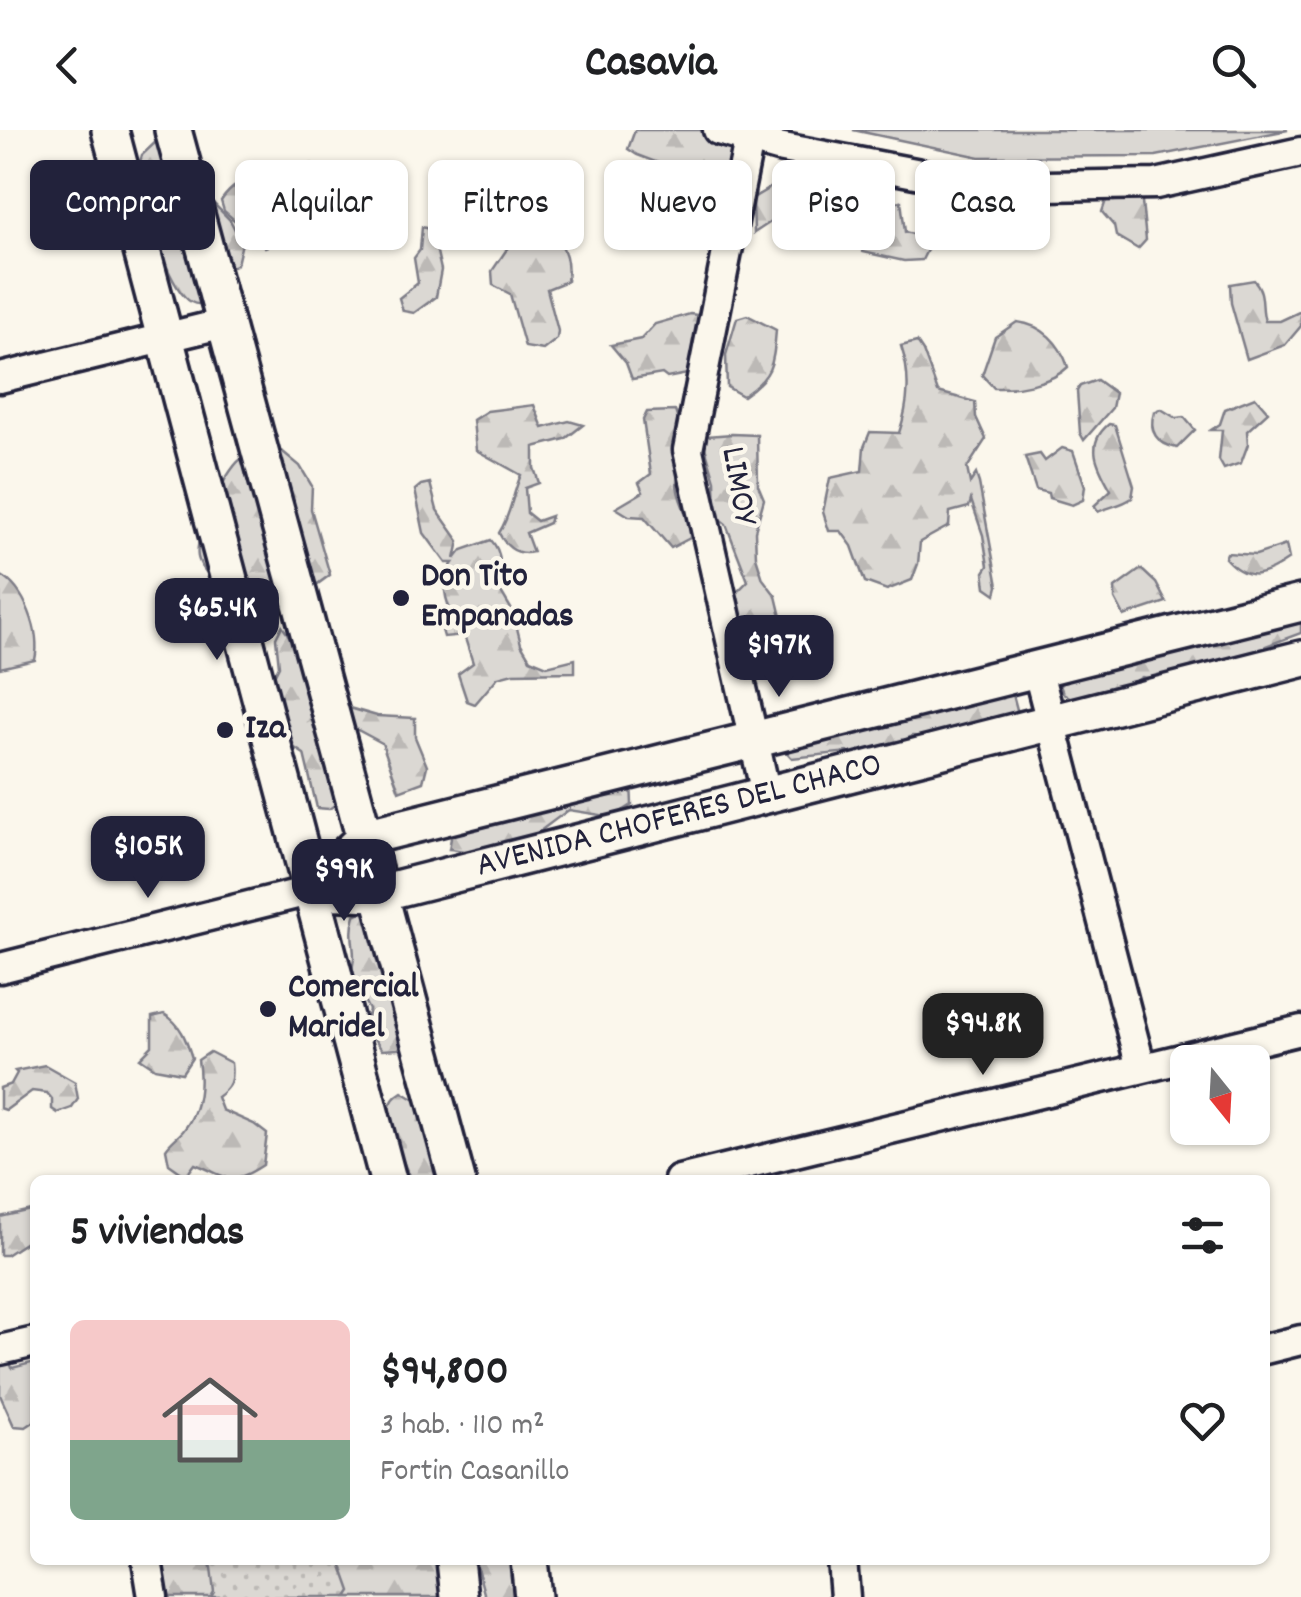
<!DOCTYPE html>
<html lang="es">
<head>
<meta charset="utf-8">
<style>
	:root { --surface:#fff; --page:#f6f6f6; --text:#202124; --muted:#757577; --accent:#22223b }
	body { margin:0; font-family:Dekko,sans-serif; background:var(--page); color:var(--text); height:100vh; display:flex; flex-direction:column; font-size:38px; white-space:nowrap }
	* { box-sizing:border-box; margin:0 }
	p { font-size:32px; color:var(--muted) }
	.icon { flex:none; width:55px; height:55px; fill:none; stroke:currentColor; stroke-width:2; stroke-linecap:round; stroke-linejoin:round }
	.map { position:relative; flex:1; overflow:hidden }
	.details { position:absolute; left:30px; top:1045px; width:1240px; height:390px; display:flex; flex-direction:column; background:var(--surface); border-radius:15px; box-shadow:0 2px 8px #0004 }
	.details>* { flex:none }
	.hud { position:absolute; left:30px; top:30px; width:1242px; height:90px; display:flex; gap:20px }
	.needle { width:65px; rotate:162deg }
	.fabs { position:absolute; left:1170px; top:915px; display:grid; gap:20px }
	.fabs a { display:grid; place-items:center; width:100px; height:100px; border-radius:15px; background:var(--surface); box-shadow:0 2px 8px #0004; font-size:50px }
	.price { position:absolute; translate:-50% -85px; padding:0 22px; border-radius:20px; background:var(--accent); color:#fff; font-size:32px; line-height:65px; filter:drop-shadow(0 2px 5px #0008) }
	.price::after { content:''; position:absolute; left:50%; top:60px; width:30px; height:22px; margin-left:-15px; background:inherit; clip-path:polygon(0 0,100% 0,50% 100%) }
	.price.current { background:#222; color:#fff }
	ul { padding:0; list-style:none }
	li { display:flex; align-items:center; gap:30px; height:250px; padding:0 40px }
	li span { display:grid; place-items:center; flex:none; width:280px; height:200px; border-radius:15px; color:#555 }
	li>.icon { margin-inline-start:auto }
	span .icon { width:120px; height:120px; fill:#fffc; stroke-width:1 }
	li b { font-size:42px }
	h2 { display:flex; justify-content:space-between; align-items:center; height:120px; padding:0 40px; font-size:42px }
	.pill { padding:0 35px; border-radius:15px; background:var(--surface); box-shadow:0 2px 8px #0004; font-size:35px; line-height:90px }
	.pill.current { background:var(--accent); color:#fff }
	header { display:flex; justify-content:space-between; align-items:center; height:130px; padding:0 40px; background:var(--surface); font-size:45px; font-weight:700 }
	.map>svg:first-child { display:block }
	.grass { fill:url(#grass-dots); stroke:#7e7d87; stroke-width:2.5 }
	.forest { fill:url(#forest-firs); stroke:#7e7d87; stroke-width:2.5 }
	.park { fill:#dbd8d3; stroke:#7e7d87; stroke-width:2.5 }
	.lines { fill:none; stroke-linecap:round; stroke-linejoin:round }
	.minor-casing { stroke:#22223b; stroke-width:35 }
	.tertiary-casing { stroke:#22223b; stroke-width:42 }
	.minor { stroke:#fbf7ec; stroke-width:28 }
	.tertiary { stroke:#fbf7ec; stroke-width:35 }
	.poi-dot { fill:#22223b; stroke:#fbf7ec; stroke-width:4 }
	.labels { text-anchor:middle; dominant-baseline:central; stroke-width:9; stroke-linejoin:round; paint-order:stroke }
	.street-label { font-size:35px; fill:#22223b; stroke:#fbf7ec }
	.poi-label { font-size:35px; font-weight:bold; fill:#22223b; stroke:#fbf7ec; text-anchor:start }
</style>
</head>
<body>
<header><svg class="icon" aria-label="back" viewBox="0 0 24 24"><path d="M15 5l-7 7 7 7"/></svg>Casavia<svg class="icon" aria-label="search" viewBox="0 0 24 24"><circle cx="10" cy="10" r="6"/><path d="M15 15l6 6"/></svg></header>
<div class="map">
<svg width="1301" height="1467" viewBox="0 0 1301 1467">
	<defs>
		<pattern id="grass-dots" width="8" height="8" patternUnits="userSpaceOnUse" patternTransform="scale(2.5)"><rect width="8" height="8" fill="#dbd8d3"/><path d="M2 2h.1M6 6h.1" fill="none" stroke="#bcb9b6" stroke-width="1.8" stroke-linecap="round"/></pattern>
		<pattern id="forest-firs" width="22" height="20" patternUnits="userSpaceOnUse" patternTransform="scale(2.5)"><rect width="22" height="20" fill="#dbd8d3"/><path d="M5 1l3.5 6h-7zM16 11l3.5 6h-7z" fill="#bcb9b6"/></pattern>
	</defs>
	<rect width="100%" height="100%" fill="#fbf7ec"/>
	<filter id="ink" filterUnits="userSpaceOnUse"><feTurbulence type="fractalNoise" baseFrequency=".01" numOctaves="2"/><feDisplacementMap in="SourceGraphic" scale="20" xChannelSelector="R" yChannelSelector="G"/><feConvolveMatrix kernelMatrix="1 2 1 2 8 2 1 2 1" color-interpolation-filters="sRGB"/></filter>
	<g filter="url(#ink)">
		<path class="grass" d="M180,1430H441L445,1467H186Z"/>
		<g class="forest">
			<path d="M635,0H725L733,11L723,65L708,107L692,93L706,73L704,59L682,42L637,25L628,19Z"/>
			<path d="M159,9L201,48L212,72L230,90L242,113L237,134C232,137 226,138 223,142C214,150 214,172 200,174C178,177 156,114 154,95C154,87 157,80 160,72L143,62L139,36L142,25Z"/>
			<path d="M788,9L824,11L829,37L804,50L789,80L754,103L753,68L783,50Z"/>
			<path d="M312,34L313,49L284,65L280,73L288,85L282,110L265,117L224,81L221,71C239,43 281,36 312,34Z"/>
			<path d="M1141,62L1146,110L1138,119L1116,106L1114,96L1102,82L1106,70L1114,71Z"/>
			<path d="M970,64L1022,68L1026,79L980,111L960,110L951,93L958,71Z"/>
			<path d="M901,71L905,102L924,107L929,116L922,130L904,131L863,122L858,113L872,80Z"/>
			<path d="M508,83C546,87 572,111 567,151L547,159L558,201L557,209L543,220L525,217L510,164L493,155L492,141L507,119L494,109V89Z"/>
			<path d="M422,97L432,100L441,140L436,167L414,183L403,181L399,168L418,153L414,128L420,120Z"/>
			<path d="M1254,150C1266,163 1260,176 1265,191H1280L1301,181V196L1285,215L1247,229L1231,173L1230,154Z"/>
			<path d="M690,184L705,186L704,235L687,244L667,248L662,244L632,249L626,233L611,215L641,209L655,194Z"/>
			<path d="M747,185L776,200C773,235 773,246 743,266L727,257L726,225L737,188Z"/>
			<path d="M1017,192C1043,195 1060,213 1068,237C1052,253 1017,259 994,258L982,245L995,207Z"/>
			<path d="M917,212L923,221L938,262L975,272L976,287L986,309L967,338L970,353L976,344L979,353L998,456L996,464L986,457L984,442L988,436L983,405L971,370L969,377L950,382L949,396L920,412L918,434L912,450L887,460L865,452L852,416L841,401H829L823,382L830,348L862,341L864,317L870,302L899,303C909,273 911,246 901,216Z"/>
			<path d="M1097,250L1115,263L1112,278L1084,310L1080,303L1077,261L1080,256Z"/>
			<path d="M1255,267L1268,282L1247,301L1248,314L1241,333L1224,339L1219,330L1222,300H1211L1220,294L1225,279Z"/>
			<path d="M534,275L543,298L569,291L583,295L565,309L534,317V338L539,353L525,358L527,383L537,391L551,386L549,393L526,403L533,422C516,426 506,417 499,403C511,385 512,365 521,345L476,320L473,290L487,281Z"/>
			<path d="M1161,279L1176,288L1184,287L1195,300L1177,318C1157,314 1148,302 1154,282Z"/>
			<path d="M675,281C685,307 678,327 677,353C677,371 691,385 690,408L671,418L644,387L629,386L616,378L643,362L639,353L651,344L643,290L647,282Z"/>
			<path d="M1109,294L1115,295L1134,356L1132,368C1121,376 1110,376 1098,382L1094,376L1111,360C1098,337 1084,314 1109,294Z"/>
			<path d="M732,304L757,305L758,355L764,369L755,401L756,427L763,449L776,466L781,487L768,493L767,509L748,506L733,466L748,451L726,394L716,386L715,351L705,317L707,306Z"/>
			<path d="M262,318L283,322L300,336L312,356L311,379L330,445C292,473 263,496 221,457C213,450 200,438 198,427C194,406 225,341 241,329C246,324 255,321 262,318Z"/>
			<path d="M1062,318L1073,321L1085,356L1083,370L1072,375L1049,368L1048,363L1036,360L1025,327L1040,324L1045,331Z"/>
			<path d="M430,353L437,380L459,411L455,429L462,420L491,410C503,423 501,438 497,455L513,482L521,514L530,529L547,536L575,529V542L513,543L498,547L475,574L467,571L458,544L473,533L464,505L444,507L442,500L455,490C445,471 439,451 453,433H446L424,403L415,360L421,355Z"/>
			<path d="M1286,415L1289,429C1266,445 1248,454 1225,428L1227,423L1256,425Z"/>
			<path d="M1141,439L1156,453L1166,472L1124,486L1115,469V458Z"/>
			<path d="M0,445C25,458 41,502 35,530L0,538Z"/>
			<path d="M1301,475V503L1266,516L1277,535L1158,550L1142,547L1124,559L1103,587L1063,563L1058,550Z"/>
			<path d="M282,496L298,519L339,672L329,679L317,678L304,624L287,613L261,571L279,536L276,508Z"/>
			<path d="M1008,546L1019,587L979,610L912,606L850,639L848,622L792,628L778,613Z"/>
			<path d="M346,577L377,586L415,588V607L427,636L423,652L399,661L382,613L343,592Z"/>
			<path d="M631,651L632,675L613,687L569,680C545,695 521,722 491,724C477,724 462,720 449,719L453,697Z"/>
			<path d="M369,778L413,910L398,919L382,920L364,895L369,880L350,844C360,822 347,812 355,785Z"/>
			<path d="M164,884C181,894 186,909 192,928L182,943L155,938L140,928L152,916V887Z"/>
			<path d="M210,922L231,933C233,950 231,957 217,967L222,980L254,994L267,1004L263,1035C228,1058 227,1046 195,1034L186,1046L169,1034L166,1019C171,1011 177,1008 183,1001C200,980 202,955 198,930Z"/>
			<path d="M45,935L75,952L78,969L72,978L58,983L52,979V969L47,963L32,961L6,980L0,978V958L11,954L17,943L15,941Z"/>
			<path d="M402,962L417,971L441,964L450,1050H411L402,1029L388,1018C388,998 382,973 402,962Z"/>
			<path d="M35,1079V1106L6,1125H0V1087Z"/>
			<path d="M8,1225L12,1238L35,1232V1291L26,1297L14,1296L0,1265V1228Z"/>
			<path d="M154,1430H210L214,1462L211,1467H164Z"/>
			<path d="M340,1430H433L439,1439L442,1467H347L351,1461Z"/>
			<path d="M475,1430H535L527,1467H485Z"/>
		</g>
		<path class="park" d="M853,0H1288L1156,26L980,27Z"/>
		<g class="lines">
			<g class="minor-casing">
				<g id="minor">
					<path d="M718,0L778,17L989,57L1156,54L1301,22"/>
					<path d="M751,0L688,320L766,664"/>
					<path d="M0,248L225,193"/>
					<path d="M1037,538L1141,938"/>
					<path d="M0,838L309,761"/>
					<path d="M679,1050L1301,900"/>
					<path d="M1265,1219L1301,1210"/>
					<path d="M0,1220L35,1212"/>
					<path d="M147,1430L153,1467"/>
					<path d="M842,1430L845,1467"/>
				</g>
			</g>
			<g class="tertiary-casing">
				<g id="tertiary">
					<path d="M110,0L388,1050"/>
					<path d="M173,0L457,1050"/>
					<path d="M309,761L365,707L1301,473"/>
					<path id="s1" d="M309,761L380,763L1301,529"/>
					<path d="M455,1430L459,1467"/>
					<path d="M529,1430L533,1467"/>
				</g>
			</g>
			<use href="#minor" class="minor"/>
			<use href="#tertiary" class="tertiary"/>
		</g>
	</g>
	<g class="poi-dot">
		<circle cx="401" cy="468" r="10"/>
		<circle cx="225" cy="600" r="10"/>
		<circle cx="268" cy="879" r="10"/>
	</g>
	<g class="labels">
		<g class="street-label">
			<text transform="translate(737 356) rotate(80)">LIMOY</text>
			<text stroke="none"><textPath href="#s1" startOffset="380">AVENIDA CHOFERES DEL CHACO</textPath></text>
		</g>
		<g class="poi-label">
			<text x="421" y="448">Don Tito<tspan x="421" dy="40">Empanadas</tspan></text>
			<text x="245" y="600">Iza</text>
			<text x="288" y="859">Comercial<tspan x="288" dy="40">Maridel</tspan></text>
		</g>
	</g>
</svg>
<div class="fabs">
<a><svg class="needle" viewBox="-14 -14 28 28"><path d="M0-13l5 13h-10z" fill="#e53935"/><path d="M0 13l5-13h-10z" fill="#757577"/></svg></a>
</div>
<b class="price" style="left:217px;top:533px">$65.4K</b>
<b class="price" style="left:779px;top:570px">$197K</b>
<b class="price" style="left:148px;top:771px">$105K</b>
<b class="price" style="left:344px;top:794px">$99K</b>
<b class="price current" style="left:983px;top:948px">$94.8K</b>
<div class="hud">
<a class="pill current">Comprar</a>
<a class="pill">Alquilar</a>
<a class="pill">Filtros</a>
<a class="pill">Nuevo</a>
<a class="pill">Piso</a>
<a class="pill">Casa</a>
</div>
<section class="details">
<h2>5 viviendas<svg class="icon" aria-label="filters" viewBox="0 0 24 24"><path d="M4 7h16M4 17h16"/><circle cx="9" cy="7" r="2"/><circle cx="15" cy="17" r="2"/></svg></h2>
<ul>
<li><span style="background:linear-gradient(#f6c9c9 60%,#7fa58c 0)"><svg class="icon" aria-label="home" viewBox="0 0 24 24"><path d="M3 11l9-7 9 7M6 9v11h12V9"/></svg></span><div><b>$94,800</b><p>3 hab. · 110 m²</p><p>Fortin Casanillo</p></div><svg class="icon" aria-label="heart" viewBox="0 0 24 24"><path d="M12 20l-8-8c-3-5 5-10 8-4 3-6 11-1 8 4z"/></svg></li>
</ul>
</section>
</div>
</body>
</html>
